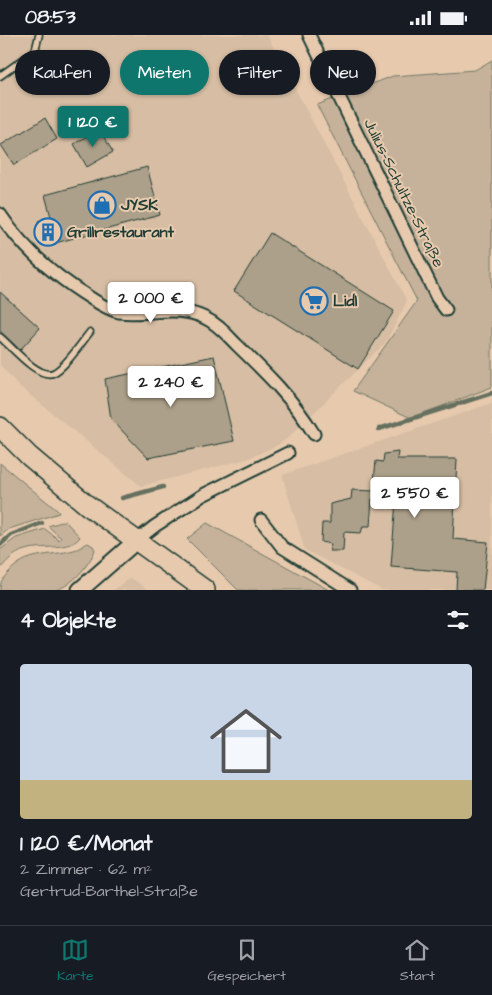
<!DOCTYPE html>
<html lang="de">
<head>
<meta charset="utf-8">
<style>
	:root { --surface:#171b24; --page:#20242c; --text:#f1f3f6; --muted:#9ea1a6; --line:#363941; --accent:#0f766e }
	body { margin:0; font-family:"Architects Daughter",sans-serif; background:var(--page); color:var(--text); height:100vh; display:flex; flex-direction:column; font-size:19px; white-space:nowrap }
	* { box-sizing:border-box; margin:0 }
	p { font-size:16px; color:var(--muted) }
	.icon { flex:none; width:28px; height:28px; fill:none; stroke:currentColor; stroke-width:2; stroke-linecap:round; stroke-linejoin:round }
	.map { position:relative; height:555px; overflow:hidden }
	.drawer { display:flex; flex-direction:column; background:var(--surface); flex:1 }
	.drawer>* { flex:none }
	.banner { position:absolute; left:15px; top:15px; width:462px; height:45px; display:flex; gap:10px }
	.price { position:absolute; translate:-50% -42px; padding:0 11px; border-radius:5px; background:#fff; color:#222; font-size:16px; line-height:32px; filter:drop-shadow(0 1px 2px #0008) }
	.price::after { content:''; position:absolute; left:50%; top:30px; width:15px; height:11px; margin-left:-8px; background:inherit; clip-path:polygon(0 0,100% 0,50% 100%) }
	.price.current { background:var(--accent); color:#fff }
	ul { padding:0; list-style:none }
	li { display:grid; align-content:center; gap:10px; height:265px; padding:0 20px }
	li span { display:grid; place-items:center; height:155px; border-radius:5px; color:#555 }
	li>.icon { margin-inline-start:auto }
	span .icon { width:90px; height:90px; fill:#fffc; stroke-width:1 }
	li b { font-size:21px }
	h2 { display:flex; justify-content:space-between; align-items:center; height:60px; padding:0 20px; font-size:21px }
	.tag { padding:0 18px; border-radius:22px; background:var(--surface); box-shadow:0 1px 4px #0004; font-size:18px; line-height:45px }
	.tag.current { background:var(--accent); color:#fff }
	.status { display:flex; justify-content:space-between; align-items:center; height:35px; padding:0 25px; background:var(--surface); direction:ltr }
	.status svg { height:14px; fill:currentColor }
	.tabs { display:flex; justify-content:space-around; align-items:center; height:70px; border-top:1px solid var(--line); background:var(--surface); font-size:14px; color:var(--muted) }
	.tabs a { display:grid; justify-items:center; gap:2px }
	.tabs .current { color:var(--accent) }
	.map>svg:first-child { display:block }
	.built { fill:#d6bda3 }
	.green { fill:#c6b29a; stroke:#727867 }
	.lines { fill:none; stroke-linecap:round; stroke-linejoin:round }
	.stream { stroke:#666f5f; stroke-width:4.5 }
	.building { fill:#ada08a; stroke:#1f3d34 }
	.service-casing { stroke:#1f3d34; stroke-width:9 }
	.minor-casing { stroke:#1f3d34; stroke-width:15 }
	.tertiary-casing { stroke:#1f3d34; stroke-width:19 }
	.primary-casing { stroke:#1f3d34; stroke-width:22 }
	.service { stroke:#e7caae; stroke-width:5.5 }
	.minor { stroke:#e7caae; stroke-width:11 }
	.tertiary { stroke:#e7caae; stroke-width:15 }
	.primary { stroke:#e7caae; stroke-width:19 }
	.labels { text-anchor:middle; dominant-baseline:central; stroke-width:4; stroke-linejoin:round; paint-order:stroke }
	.street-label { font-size:16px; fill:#1f3d34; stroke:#e7caae }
	.poi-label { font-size:16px; font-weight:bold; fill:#1f3d34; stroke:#e7caae; text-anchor:start }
</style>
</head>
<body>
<div class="status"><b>08:53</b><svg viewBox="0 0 49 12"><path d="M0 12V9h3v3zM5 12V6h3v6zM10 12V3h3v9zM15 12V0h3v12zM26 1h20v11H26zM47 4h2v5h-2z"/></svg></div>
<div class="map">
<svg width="492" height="555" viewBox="0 0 492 555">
	<rect width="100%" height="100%" fill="#e7caae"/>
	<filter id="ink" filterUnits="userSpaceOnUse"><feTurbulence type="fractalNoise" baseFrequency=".02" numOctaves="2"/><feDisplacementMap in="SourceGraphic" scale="10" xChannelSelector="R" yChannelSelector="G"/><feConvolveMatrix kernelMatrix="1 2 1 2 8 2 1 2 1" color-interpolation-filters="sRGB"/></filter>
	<g filter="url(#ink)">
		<g class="built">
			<path d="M0,0H267L407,266L386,307L289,402L276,411L247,424L141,451L19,351L0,330Z"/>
			<path d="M492,368V555H382L305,515L282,440Z"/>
			<path d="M131,543L149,555H113Z"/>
		</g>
		<g class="green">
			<path d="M492,25V352L411,383L353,356L417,266L317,70L393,41L475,35Z"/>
			<path d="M0,428L58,476L59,478L9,494L0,501Z"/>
			<path d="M65,486L80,502C71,516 40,510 25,515C14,518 7,526 0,534V515L16,503L45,494L59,505L61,503L48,491Z"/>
			<path d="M207,488L329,555H238L187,504Z"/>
			<path d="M88,508L93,511L95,515C90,529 71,552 55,555C42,555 14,555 0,555C0,547 2,544 8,538C27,516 48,522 74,515C79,514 83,510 88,508Z"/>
		</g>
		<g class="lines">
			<g class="stream">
				<path d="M379,394L492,358"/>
				<path d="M122,463L163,452"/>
				<path d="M0,510L11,500L42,488"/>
			</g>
		</g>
		<g class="building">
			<path d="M45,83L57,104L14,130L1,110Z"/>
			<path d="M99,94L113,117L87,132L74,109Z"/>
			<path d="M147,132L160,180L44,211L38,186L51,182L45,160Z"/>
			<path d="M270,198L394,276L358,334L234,256Z"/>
			<path d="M0,257L40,293L20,315L0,296Z"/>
			<path d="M214,321L234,406L148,423L111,384L105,344Z"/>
			<path d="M398,417L397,424H457L453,504L488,507L483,555H456L457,537L391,532L396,465L372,464L370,491H363L361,498L344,497L343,516H330L331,509L321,507L322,488H330V469L351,464L352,455L373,456L376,426L383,427L384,419Z"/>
		</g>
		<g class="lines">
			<g class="service-casing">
				<g id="service">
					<path d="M0,41L35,16L39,0"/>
					<path d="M0,302C11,311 38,344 53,338C65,333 81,308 90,297"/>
				</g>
			</g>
			<g class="minor-casing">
				<g id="minor">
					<path d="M309,0L437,263L446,275"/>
					<path d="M0,179C23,214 56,242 92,264C100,269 109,275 119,277C148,281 177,269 205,283C218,289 227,300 237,310C265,337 294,365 314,399"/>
					<path d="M261,485L282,512L350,555"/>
					<path d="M136,506L155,491L203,460L288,418"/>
				</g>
			</g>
			<g class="tertiary-casing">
				<path id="tertiary" d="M80,555L136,506"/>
			</g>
			<g class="primary-casing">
				<path id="primary" d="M0,392L29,421L87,470L205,555"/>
			</g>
			<use href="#service" class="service"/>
			<use href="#minor" class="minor"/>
			<use href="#tertiary" class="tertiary"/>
			<use href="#primary" class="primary"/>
		</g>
	</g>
	<defs>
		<g id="shop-ring" transform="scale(1.4375)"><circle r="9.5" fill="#e7caae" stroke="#1f6fb2" stroke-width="1.5"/><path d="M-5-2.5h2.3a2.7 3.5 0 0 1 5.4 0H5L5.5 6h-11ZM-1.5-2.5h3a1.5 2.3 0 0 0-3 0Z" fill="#1f6fb2"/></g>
		<g id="building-ring" transform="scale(1.4375)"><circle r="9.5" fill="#e7caae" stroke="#1f6fb2" stroke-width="1.5"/><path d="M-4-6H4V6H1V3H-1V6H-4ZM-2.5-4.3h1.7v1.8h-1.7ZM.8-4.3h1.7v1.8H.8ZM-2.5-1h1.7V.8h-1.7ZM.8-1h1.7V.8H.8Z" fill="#1f6fb2"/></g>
		<g id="supermarket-ring" transform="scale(1.4375)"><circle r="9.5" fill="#e7caae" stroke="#1f6fb2" stroke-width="1.5"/><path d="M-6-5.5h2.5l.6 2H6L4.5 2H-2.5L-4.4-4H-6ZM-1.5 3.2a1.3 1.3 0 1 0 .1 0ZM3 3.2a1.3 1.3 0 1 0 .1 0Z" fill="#1f6fb2"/></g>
	</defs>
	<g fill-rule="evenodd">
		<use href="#shop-ring" x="102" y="170"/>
		<use href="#building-ring" x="48" y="197"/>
		<use href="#supermarket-ring" x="314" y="266"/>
	</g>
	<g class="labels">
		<g class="street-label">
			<text transform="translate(404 158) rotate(64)">Julius-Schultze-Straße</text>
		</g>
		<g class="poi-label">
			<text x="121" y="170">JYSK</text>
			<text x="67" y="197">Grillrestaurant</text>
			<text x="333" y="266">Lidl</text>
		</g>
	</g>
</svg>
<b class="price current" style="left:93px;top:113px">1 120 €</b>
<b class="price" style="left:151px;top:289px">2 000 €</b>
<b class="price" style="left:171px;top:373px">2 240 €</b>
<b class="price" style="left:415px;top:484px">2 550 €</b>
<div class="banner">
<a class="tag">Kaufen</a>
<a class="tag current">Mieten</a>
<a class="tag">Filter</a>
<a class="tag">Neu</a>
</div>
</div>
<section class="drawer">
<h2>4 Objekte<svg class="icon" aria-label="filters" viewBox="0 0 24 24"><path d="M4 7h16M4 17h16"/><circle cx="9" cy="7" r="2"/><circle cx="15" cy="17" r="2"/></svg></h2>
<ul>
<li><span style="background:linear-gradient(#c9d6e8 75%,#c2b280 0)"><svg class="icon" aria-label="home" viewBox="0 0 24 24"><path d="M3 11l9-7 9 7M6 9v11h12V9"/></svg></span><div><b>1 120 €/Monat</b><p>2 Zimmer · 62 m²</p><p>Gertrud-Barthel-Straße</p></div></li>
</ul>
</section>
<nav class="tabs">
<a class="current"><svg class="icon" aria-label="map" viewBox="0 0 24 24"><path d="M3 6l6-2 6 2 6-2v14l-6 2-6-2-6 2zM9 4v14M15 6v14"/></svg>Karte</a>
<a><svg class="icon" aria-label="saved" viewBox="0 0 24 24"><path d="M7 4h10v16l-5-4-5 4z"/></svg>Gespeichert</a>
<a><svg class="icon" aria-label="home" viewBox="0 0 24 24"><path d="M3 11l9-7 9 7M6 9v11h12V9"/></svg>Start</a>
</nav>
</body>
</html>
